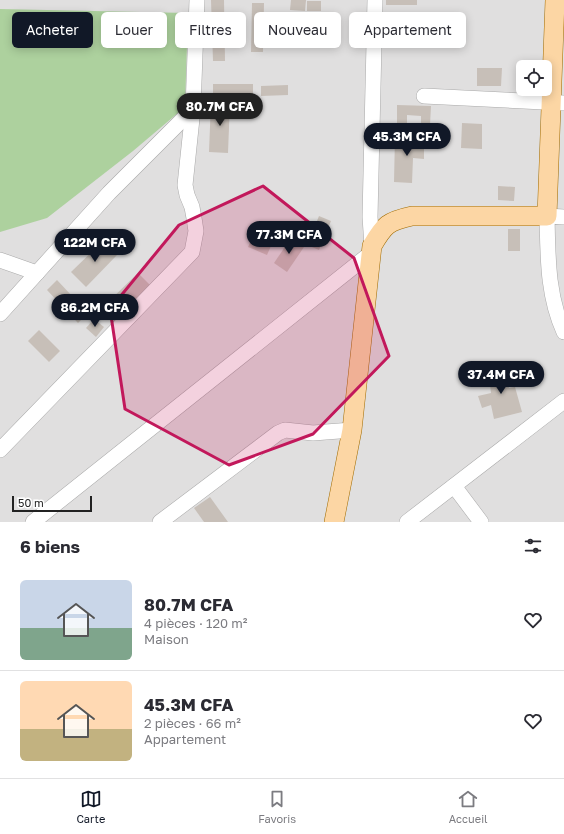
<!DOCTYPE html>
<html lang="fr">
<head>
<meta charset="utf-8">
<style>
	:root { --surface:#fff; --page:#f2f2f3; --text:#2b2b33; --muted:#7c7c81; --line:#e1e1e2; --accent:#111827 }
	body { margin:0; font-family:"Golos Text",sans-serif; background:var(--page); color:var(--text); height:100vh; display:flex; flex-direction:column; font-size:15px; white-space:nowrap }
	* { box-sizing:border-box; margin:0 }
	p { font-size:13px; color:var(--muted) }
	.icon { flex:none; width:22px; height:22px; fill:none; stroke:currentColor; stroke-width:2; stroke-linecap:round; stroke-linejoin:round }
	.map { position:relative; height:522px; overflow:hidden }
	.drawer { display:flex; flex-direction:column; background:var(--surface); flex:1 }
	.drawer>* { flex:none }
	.banner { position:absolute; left:12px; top:12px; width:540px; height:36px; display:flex; gap:8px }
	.buttons { position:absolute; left:516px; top:60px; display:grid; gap:8px }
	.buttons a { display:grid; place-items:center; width:36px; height:36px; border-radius:6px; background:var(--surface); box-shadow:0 2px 10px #0003; font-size:20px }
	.scale { position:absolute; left:12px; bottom:10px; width:80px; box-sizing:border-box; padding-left:4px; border:2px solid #222; border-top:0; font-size:11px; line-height:14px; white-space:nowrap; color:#222; -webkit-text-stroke:3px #fff; paint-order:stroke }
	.price { position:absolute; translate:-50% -34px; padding:0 9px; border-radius:14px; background:var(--accent); color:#fff; font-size:13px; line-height:26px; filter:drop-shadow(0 1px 2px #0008) }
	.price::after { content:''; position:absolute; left:50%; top:24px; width:12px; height:9px; margin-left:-6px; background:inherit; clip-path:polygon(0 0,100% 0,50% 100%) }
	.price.active { background:#222; color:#fff }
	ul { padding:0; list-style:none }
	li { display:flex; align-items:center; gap:12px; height:100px; padding:0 20px }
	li+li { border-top:1px solid var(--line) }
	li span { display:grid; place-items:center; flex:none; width:112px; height:80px; border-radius:6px; color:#555 }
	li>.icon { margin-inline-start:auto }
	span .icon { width:48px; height:48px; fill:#fffc; stroke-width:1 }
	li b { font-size:17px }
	h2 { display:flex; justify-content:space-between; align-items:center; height:48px; padding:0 20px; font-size:17px }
	.chip { padding:0 14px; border-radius:6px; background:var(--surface); box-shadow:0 2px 10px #0003; font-size:14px; line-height:36px }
	.chip.active { background:var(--accent); color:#fff }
	.tabs { display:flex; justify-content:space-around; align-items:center; height:56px; border-top:1px solid var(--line); background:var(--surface); font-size:11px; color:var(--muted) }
	.tabs a { display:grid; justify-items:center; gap:2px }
	.tabs .active { color:var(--accent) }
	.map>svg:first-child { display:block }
	.residential { fill:#e0dfdf; fill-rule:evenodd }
	.forest { fill:#add19e }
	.building { fill:#c7bfb8 }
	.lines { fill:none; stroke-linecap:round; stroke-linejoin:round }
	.minor-casing { stroke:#a9a9a9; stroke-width:16 }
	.major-casing { stroke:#a06b00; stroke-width:20 }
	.minor { stroke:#fff; stroke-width:15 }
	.major { stroke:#fcd6a4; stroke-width:19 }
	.marked { fill:#c2185b; fill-opacity:0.2; stroke:#c2185b; stroke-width:3; stroke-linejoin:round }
</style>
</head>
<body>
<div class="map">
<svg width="564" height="522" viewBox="0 0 564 522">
	<rect width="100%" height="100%" fill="#f2efe9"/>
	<path class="residential" d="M0,0H564V522H0ZM523,67H545V89H523Z"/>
	<path class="forest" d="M0,9L188,13L185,107L133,151L47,218L0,232Z"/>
	<g class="building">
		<path d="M211,0H224L225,61H213Z"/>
		<path d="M291,0H306L305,11L290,10Z"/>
		<rect x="386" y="0" width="31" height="5"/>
		<rect x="307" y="1" width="14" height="10"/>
		<path d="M252,3H264L263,52H251Z"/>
		<path d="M422,27L423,39L413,40L412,28Z"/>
		<path d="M477,68H502L501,86H477Z"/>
		<rect x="213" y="84" width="40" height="11"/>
		<path d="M288,85V95L261,96V86Z"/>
		<path d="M211,101H230L228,153L209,152Z"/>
		<path d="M397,105L431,106L430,125H421V116L407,115V124H397Z"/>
		<path d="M462,123L482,124V149L461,148Z"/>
		<path d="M395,136L424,137V159L413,158L412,183L394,182Z"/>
		<path d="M498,186L515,187L514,201L498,200Z"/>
		<path d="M319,216L331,221L319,250L307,245Z"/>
		<path d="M257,228L275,237L267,255L248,247Z"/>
		<rect x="508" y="229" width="12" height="22"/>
		<path d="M291,238L304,247L287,272L274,263Z"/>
		<path d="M104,240L118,254L86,287L71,272Z"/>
		<path d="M138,273L152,287L118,320L104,306Z"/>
		<path d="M57,280L88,313L78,323L47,290Z"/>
		<path d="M94,319L104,327L96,337L86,328Z"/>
		<path d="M39,330L60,351L49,362L28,341Z"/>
		<path d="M506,367L509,388L515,387L522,412L494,419L491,405L482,408L478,396L491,393L488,369Z"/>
		<path d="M210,497L228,522H204L194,508Z"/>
	</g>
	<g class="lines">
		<g class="minor-casing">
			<g id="minor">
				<path d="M424,96L564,103"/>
				<path d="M564,217L547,216C548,255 547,295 564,332"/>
				<path d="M372,246L370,217L375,0"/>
				<path d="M0,260L37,273"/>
				<path d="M0,314L109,193L193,109"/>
				<path d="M0,450L192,252L196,231L194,218L192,207L187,195L185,185L193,109L197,0"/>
				<path d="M454,486L481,522"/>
				<path d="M33,522L371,253"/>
				<path d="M160,522L278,433L285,430L313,433L352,430"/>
				<path d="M407,522L564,401"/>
			</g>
		</g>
		<g class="major-casing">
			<path id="major" d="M334,522L352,430L372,246C384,225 388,221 412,216H547L555,0"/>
		</g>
		<use href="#minor" class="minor"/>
		<use href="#major" class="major"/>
	</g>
	<path class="marked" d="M263,186L354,258L389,356L313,434L229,465L125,409L110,309L179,225Z"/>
</svg>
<div class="buttons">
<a><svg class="icon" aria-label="locate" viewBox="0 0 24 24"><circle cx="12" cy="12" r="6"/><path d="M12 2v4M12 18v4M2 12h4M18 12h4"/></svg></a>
</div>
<div class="scale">50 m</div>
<b class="price active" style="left:220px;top:127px">80.7M CFA</b>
<b class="price" style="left:407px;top:157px">45.3M CFA</b>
<b class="price" style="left:289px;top:255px">77.3M CFA</b>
<b class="price" style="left:95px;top:263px">122M CFA</b>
<b class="price" style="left:95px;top:328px">86.2M CFA</b>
<b class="price" style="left:501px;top:395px">37.4M CFA</b>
<div class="banner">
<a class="chip active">Acheter</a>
<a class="chip">Louer</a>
<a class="chip">Filtres</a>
<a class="chip">Nouveau</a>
<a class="chip">Appartement</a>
</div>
</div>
<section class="drawer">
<h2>6 biens<svg class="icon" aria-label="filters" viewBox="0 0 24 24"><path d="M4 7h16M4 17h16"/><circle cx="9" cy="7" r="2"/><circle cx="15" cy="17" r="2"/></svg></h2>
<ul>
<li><span style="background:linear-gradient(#c9d6e8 60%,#7fa58c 0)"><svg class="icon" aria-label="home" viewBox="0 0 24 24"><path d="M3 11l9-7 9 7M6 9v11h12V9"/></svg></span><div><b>80.7M CFA</b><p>4 pièces · 120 m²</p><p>Maison</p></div><svg class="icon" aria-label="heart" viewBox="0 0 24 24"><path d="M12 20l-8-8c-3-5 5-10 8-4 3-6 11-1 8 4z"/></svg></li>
<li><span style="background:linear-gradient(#ffd9b3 60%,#c2b280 0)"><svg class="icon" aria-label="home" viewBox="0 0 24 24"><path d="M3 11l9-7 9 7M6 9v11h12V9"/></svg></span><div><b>45.3M CFA</b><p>2 pièces · 66 m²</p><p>Appartement</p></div><svg class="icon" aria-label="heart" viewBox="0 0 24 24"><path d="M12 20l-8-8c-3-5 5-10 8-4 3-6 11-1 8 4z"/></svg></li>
</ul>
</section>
<nav class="tabs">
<a class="active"><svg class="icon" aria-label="map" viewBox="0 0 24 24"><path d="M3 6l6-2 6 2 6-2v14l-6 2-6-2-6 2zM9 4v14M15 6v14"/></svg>Carte</a>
<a><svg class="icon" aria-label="saved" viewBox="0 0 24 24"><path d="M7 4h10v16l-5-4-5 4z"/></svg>Favoris</a>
<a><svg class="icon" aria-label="home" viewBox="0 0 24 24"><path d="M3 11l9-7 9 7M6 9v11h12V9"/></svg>Accueil</a>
</nav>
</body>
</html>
